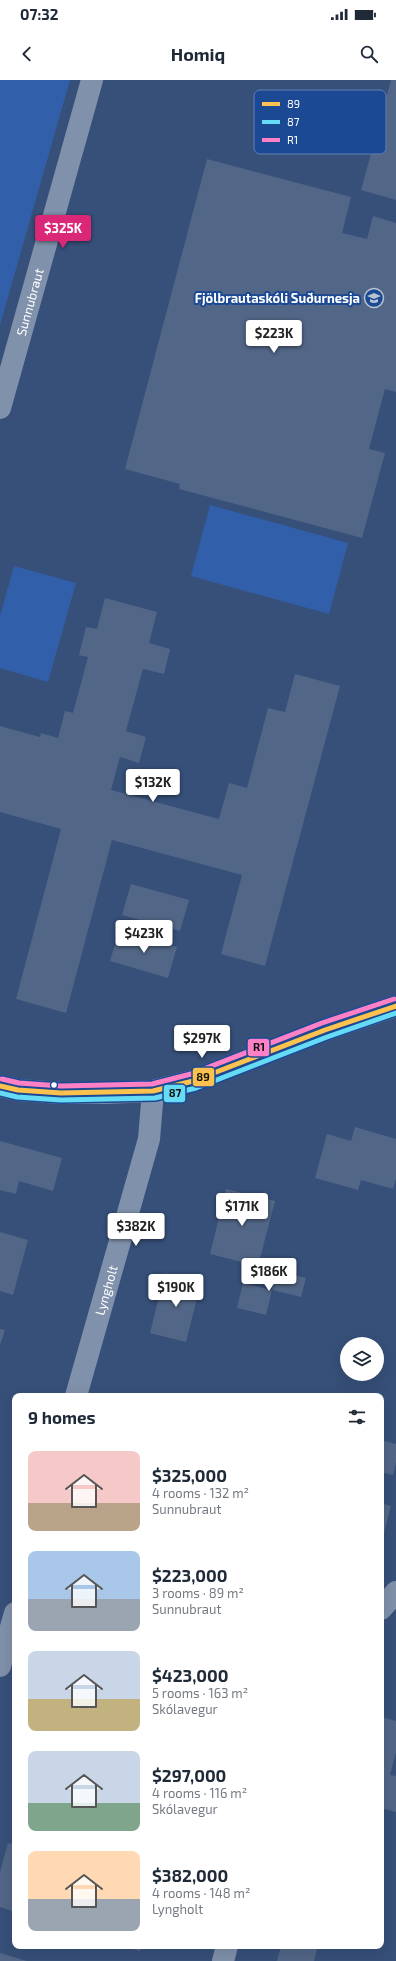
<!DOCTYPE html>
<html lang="en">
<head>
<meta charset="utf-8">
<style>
	:root { --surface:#fff; --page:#f2f2f3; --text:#1f2937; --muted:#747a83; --accent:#db2777 }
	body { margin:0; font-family:"Exo 2",sans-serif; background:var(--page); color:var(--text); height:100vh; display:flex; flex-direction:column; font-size:15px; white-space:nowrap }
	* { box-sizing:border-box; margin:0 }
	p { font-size:13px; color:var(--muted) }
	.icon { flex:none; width:22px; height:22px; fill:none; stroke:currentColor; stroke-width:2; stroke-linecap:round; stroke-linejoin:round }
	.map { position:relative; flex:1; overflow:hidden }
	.drawer { position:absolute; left:12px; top:1313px; width:372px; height:556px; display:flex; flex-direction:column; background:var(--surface); border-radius:8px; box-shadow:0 4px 16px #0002 }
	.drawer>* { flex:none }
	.controls { position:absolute; left:340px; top:1257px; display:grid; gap:8px }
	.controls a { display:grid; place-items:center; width:44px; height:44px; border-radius:50%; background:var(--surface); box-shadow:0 4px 16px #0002; font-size:20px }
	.price { position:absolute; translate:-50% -34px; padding:0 9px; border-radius:4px; background:#fff; color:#222; font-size:13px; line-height:26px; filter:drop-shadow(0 1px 2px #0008) }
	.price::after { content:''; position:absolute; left:50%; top:24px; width:12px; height:9px; margin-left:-6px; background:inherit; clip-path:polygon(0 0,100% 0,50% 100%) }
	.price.selected { background:var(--accent); color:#fff }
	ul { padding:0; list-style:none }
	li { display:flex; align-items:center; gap:12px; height:100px; padding:0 16px }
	li span { display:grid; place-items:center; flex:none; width:112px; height:80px; border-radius:8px; color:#555 }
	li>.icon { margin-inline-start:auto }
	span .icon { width:48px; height:48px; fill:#fffc; stroke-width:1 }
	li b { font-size:17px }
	h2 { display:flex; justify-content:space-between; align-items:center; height:48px; padding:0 16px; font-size:17px }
	.status { display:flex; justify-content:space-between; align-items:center; height:28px; padding:0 20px; background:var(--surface); direction:ltr }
	.status svg { height:11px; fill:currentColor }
	header { display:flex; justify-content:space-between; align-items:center; height:52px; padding:0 16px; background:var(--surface); font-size:18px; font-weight:700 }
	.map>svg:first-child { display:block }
	.green { fill:#315faa }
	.building { fill:#526687 }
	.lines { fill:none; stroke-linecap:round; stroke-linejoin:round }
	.minor { stroke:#8091ab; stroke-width:22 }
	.bus-1-casing { stroke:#1c4994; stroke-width:8 }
	.bus-2-casing { stroke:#1c4994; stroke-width:8 }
	.bus-3-casing { stroke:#1c4994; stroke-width:8 }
	.bus-1 { stroke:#fcc24d; stroke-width:5 }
	.bus-2 { stroke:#66dbf5; stroke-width:5 }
	.bus-3 { stroke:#ff80c5; stroke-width:5 }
	.bus-dot { fill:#fff; stroke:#1c4994; stroke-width:1.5 }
	.labels { text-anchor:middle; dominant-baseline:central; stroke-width:4; stroke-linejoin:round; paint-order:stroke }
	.poi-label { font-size:13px; font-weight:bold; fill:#fff; stroke:#1c4994; text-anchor:end }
	.street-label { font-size:13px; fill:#fff; stroke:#1c4994 }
	.key { fill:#1c4994; stroke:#6080b4; stroke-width:1 }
	.key-label { font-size:11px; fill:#fff }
	.line-badge { stroke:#1c4994; stroke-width:1.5 }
	.pale-badge-label { font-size:11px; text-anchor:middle; font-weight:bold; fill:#111 }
</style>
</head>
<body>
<div class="status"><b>07:32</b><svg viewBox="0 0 49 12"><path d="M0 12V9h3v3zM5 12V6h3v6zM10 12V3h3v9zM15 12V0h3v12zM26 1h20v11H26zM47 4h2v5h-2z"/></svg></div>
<header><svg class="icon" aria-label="back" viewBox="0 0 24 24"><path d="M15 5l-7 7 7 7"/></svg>Homiq<svg class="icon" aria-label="search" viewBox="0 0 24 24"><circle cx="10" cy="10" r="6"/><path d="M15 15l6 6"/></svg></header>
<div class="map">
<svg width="396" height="1881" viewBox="0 0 396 1881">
	<rect width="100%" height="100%" fill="#375079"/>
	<g class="green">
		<path d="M0,0H70L0,245Z"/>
		<path d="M210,425L348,463L329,534L191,496Z"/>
		<path d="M14,486L76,503L48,602L0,588V536Z"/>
	</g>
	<g class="building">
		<path d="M391,0H396V120L361,110Z"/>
		<path d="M207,79L351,117L342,153L367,159L373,136L396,143V312L385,309L369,369L385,373L362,458L179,409L180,404L125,389Z"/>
		<path d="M105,518L157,532L149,563L170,569L164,594L143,589L126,651L146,657L139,683L120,677L111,710L219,739L229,703L247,708L268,628L285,632L295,594L340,606L265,886L221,874L242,795L112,760L66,933L16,919L61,749L0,732V646L40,657L41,653L58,658L65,631L73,633L88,577L79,575L86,547L97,549Z"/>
		<path d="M131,804L189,820L180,851L122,835Z"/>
		<path d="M119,851L177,867L168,898L110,881Z"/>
		<path d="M355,1047L396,1059V1099L393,1109L361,1100L358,1110L315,1098L327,1054L351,1061Z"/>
		<path d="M0,1061L62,1078L53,1111L19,1101L16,1114L0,1110Z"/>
		<path d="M226,1109L275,1121L258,1186L210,1174Z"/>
		<path d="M0,1152L28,1160L13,1215L0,1211Z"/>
		<path d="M276,1191L306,1198L301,1217L272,1210L266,1235L237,1228L243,1203L272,1210Z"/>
		<path d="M165,1193L201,1202L186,1262L150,1253Z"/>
		<path d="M0,1249L5,1250L0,1265Z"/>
		<path d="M381,1360L396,1364V1382L393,1395L381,1392Z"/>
		<path d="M381,1423L391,1426L382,1461H381Z"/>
		<path d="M381,1637L396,1641V1672L390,1695L396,1696V1732L381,1728Z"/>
		<path d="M8,1763L15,1765V1832L0,1827V1792Z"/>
		<path d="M123,1866H142L140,1871Z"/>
		<path d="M281,1866H318L314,1881H277Z"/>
		<path d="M0,1873L27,1881H0Z"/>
	</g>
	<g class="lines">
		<g class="minor">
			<path id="s1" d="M0,328L92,0"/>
			<path d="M0,1006L18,1010L61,1013H104L153,1011L193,1001L325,950L396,926"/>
			<path id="s2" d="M76,1316L149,1059L153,1011"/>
			<path d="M381,1529L396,1512"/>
			<path d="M0,1586L15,1533"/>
			<path d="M223,1881L227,1866"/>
		</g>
		<g class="bus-1-casing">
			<path id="bus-1" d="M0,1006L18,1010L61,1013L153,1011L193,1001L325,950L396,926"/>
		</g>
		<g class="bus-2-casing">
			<path id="bus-2" d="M0,1013L17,1017L61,1020L155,1018L196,1008L327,957L396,933"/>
		</g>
		<g class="bus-3-casing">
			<path id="bus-3" d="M2,999L19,1003L61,1006L152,1004L191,994L322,943L394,919"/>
		</g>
		<use href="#bus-1" class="bus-1"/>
		<use href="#bus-2" class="bus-2"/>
		<use href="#bus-3" class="bus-3"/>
	</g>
	<defs>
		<g id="university-ring" transform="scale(1)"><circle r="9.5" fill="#1c4994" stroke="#b9c2d0" stroke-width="1.5"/><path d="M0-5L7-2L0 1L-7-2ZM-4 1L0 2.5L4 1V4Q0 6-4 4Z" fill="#b9c2d0"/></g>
	</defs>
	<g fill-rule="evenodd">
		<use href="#university-ring" x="374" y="218"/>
	</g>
	<circle class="bus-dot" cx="54" cy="1005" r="3.5"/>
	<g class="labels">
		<g class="poi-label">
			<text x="360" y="218">Fjölbrautaskóli Suðurnesja</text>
		</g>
		<g class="street-label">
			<text stroke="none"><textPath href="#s1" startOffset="110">Sunnubraut</textPath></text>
			<text stroke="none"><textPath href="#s2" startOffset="110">Lyngholt</textPath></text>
		</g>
	</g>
	<rect x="254" y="10" width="132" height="64" rx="6" class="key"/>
	<rect x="262" y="22" width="18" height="4" fill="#fcc24d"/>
	<rect x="262" y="40" width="18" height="4" fill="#66dbf5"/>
	<rect x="262" y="58" width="18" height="4" fill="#ff80c5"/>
	<g class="key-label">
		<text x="287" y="28">89</text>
		<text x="287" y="46">87</text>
		<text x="287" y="64">R1</text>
	</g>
	<g class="line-badge">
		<rect x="247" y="958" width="23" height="19" rx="4" fill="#ff80c5"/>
		<rect x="192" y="987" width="23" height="20" rx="4" fill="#fcc24d"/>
		<rect x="163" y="1004" width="23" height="19" rx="4" fill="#66dbf5"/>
	</g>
	<g class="pale-badge-label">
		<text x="259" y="971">R1</text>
		<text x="203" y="1001">89</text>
		<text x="175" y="1017">87</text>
	</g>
</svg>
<div class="controls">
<a><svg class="icon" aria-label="layers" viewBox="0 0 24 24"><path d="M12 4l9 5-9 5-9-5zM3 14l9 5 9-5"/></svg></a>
</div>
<b class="price selected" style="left:63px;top:169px">$325K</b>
<b class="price" style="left:274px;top:274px">$223K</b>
<b class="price" style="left:153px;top:723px">$132K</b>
<b class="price" style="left:144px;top:874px">$423K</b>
<b class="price" style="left:202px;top:979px">$297K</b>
<b class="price" style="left:242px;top:1147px">$171K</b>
<b class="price" style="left:136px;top:1167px">$382K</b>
<b class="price" style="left:269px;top:1212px">$186K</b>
<b class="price" style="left:176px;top:1228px">$190K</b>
<section class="drawer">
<h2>9 homes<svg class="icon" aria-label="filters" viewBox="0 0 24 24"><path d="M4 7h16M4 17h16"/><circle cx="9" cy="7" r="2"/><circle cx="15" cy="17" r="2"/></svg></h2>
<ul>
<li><span style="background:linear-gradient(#f6c9c9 65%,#b9a48a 0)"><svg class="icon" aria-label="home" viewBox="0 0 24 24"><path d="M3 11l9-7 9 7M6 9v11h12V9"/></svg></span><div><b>$325,000</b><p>4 rooms · 132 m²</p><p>Sunnubraut</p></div></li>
<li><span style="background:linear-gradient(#a9c7e8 60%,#9aa5b1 0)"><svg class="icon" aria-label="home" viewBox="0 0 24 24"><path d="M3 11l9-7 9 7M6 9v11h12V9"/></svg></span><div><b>$223,000</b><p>3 rooms · 89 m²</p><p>Sunnubraut</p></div></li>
<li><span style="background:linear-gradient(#c9d6e8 60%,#c2b280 0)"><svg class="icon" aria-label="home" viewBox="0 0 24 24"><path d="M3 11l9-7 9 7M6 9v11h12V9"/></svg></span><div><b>$423,000</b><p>5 rooms · 163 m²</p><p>Skólavegur</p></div></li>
<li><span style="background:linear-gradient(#c9d6e8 65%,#7fa58c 0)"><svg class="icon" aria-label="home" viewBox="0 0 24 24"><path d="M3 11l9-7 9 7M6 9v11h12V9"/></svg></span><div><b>$297,000</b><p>4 rooms · 116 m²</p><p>Skólavegur</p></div></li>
<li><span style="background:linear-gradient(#ffd9b3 60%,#9aa5b1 0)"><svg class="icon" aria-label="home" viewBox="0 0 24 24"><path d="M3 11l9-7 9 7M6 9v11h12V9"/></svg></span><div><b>$382,000</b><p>4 rooms · 148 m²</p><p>Lyngholt</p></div></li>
</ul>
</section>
</div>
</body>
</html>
